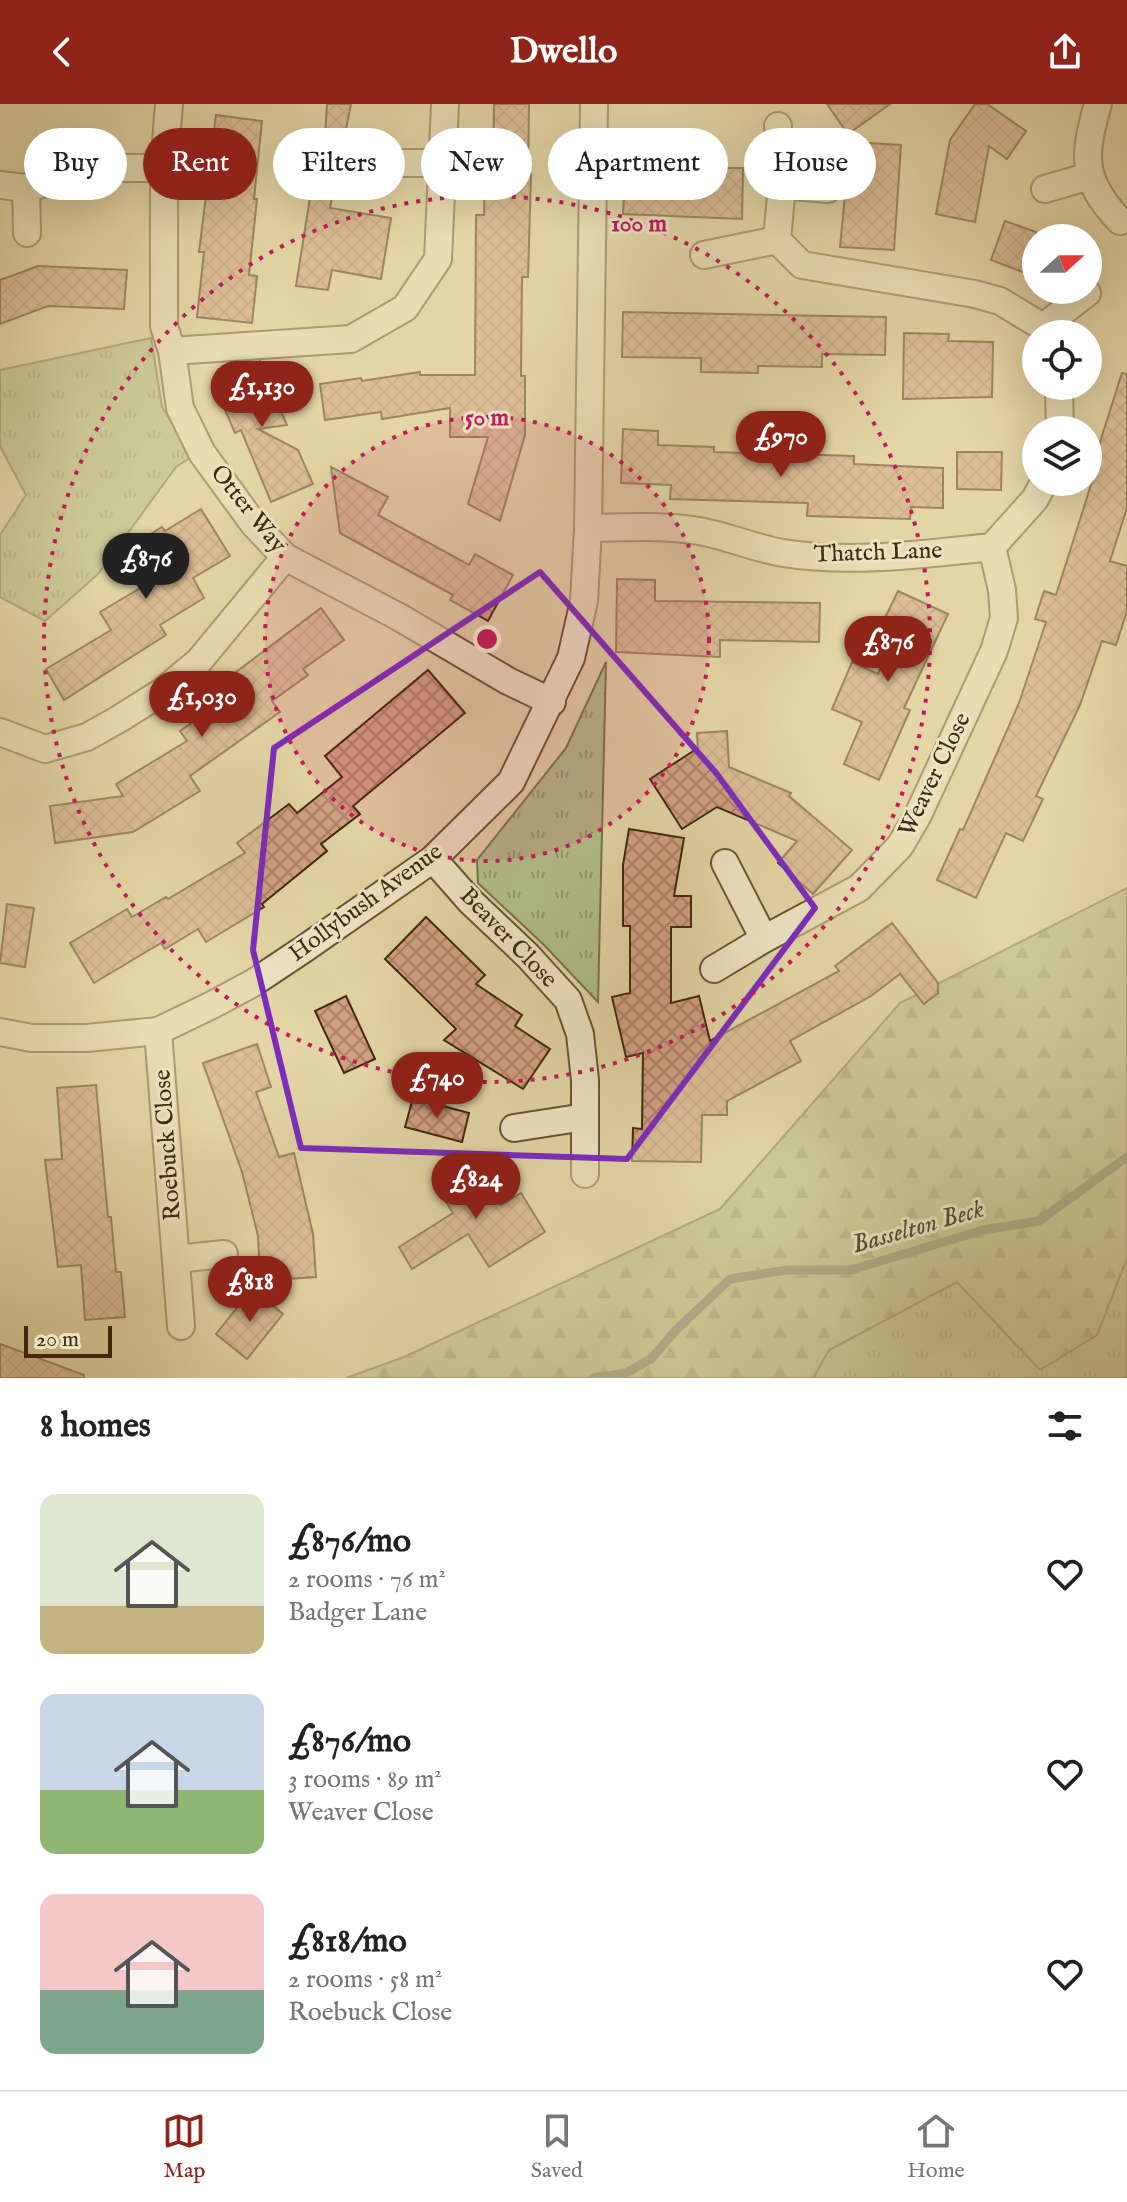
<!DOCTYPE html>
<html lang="en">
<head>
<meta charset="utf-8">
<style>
	:root { --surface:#fff; --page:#f6f6f6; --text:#222; --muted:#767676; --line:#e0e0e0; --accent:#8f2418 }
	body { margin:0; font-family:"IM FELL English",serif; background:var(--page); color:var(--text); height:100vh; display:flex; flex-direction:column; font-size:30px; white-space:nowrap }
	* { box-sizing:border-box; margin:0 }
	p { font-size:26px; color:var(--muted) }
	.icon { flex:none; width:44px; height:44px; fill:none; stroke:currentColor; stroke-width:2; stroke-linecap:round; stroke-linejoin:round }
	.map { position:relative; height:1274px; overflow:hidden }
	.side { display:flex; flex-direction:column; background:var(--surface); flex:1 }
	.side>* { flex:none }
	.hud { position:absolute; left:24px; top:24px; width:1080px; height:72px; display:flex; gap:16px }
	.needle { width:52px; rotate:69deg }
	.controls { position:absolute; left:1022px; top:120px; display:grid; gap:16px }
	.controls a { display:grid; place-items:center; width:80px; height:80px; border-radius:50%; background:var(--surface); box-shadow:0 8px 32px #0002; font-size:40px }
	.scale { position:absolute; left:24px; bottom:20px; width:88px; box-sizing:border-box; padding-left:8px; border:4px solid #40290d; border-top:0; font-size:22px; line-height:28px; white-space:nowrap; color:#40290d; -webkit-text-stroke:6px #ede4c4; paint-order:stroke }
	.price { position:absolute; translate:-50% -68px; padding:0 18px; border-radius:28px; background:var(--accent); color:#fff; font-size:26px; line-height:52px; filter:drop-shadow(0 2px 4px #0008) }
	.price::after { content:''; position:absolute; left:50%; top:48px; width:24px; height:18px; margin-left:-12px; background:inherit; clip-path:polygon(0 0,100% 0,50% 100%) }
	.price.selected { background:#222; color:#fff }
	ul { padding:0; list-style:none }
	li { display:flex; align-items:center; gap:24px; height:200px; padding:0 40px }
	li span { display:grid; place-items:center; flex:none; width:224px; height:160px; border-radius:16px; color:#555 }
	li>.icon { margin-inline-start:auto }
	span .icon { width:96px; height:96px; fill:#fffc; stroke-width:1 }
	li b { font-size:34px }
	h2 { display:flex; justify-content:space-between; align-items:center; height:96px; padding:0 40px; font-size:34px }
	.pill { padding:0 28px; border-radius:36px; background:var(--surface); box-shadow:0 8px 32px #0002; font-size:28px; line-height:72px }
	.pill.selected { background:var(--accent); color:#fff }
	header { display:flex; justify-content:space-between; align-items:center; height:104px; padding:0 40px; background:var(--accent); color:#fff; font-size:36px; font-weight:700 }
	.dock { display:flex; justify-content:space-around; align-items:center; height:112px; border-top:2px solid var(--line); background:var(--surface); font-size:22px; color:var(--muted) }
	.dock a { display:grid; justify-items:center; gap:4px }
	.dock .selected { color:var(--accent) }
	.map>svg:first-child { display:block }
	.grass { fill:url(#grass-tufts); stroke:#78744a; stroke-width:2 }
	.forest { fill:url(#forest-firs); stroke:#78744a; stroke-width:2 }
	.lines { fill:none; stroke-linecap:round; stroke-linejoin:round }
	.stream { stroke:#747f67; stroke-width:9 }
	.building { fill:url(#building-cross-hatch); stroke:#40290d; stroke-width:2 }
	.street-casing { stroke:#695433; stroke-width:30 }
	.street { stroke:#ede4c4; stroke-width:26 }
	.marked { fill:none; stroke:#7b2cbf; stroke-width:6; stroke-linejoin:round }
	.ring { fill:none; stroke:#c2185b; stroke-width:4; stroke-dasharray:4 8 }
	.labels { text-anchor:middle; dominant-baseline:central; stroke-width:6; stroke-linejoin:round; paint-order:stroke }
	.street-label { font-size:24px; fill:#40290d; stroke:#ede4c4 }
	.water-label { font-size:26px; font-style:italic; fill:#564d32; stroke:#ede4c4 }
	.centre { fill:#c2185b; stroke:#ede4c4; stroke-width:4 }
	.ring-label { font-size:24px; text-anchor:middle; font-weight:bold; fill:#c2185b; stroke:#ede4c4; stroke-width:6; stroke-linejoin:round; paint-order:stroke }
</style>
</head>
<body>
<header><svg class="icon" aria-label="back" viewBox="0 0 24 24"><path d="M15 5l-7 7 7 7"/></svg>Dwello<svg class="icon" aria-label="share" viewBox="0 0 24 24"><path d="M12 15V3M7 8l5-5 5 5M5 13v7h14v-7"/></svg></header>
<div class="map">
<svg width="1127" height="1274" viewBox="0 0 1127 1274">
	<defs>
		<pattern id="grass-tufts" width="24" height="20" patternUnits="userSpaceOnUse" patternTransform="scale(2)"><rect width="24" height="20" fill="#b1be88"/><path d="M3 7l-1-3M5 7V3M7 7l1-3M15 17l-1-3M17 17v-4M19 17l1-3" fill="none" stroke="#919a6e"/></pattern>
		<pattern id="forest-firs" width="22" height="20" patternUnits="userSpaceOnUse" patternTransform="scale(2)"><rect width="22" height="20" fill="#b1be88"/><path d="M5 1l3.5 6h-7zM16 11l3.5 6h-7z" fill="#919a6e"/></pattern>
		<pattern id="building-cross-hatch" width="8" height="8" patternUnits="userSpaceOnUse" patternTransform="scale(2)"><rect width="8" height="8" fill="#d2a082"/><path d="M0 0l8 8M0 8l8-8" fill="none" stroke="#ac8269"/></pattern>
	</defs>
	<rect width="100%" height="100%" fill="#e3d5a5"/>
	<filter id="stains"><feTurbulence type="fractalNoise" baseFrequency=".0025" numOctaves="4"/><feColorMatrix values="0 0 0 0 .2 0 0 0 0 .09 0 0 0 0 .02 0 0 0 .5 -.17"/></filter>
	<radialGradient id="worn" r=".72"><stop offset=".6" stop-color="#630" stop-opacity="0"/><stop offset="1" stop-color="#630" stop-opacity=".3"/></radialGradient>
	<g class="grass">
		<path d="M151,234L162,303L193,352L176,363L98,470L45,517L0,493V431L26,391L0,342V266Z"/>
		<path d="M606,558L598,898L544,841L478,779L477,756L566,644Z"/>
		<path d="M1127,1154V1274H813L829,1246L957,1178L1097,1231Z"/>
	</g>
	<path class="forest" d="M1127,784V1154L1097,1231L1040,1266L957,1178L829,1246L813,1274H346L404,1253L720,1105L900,899Z"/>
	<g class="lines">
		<path class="stream" d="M593,1274L626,1269L651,1255L676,1226L730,1175L787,1166H851L983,1126L1039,1117L1127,1053"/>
	</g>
	<g class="building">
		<path d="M327,0H351L330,104L391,114L381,175L332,166L328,186L296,182L312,81L302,79L312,29L325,32Z"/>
		<path d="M494,0H529L528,70H531L528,173H522L521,272H525V331L500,417L468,400L488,333H450V304L382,315L381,308L325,316L320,280L361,274L362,277L420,268V271H475L476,111H484L485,69H493Z"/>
		<path d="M827,0H890L848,30Z"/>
		<path d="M975,0H987L1026,27L1007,55L989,42L975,118L936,110L950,36Z"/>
		<path d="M216,11L262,17L254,95H257L249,171L257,172L252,219L197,213L204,148H199Z"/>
		<path d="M850,38L901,41L894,146L840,143Z"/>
		<path d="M698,64H743L742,115L623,110L625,76L697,78Z"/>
		<path d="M1005,117L1036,128V173L991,156Z"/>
		<path d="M38,162L127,166L124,205L48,202L0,220V176Z"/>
		<path d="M623,208L886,213L885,251L822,250V263L758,262V269L701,268V254L622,253Z"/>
		<path d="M904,229L949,230L948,237L993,238L992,293L903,295Z"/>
		<path d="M260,257L287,321L258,325L298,346L313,380L271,398L241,326L235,329L212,276Z"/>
		<path d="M1122,269L1127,270V404L1110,457L1127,462V507L1116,541L1102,537L1080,601L1036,692L1043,695L1023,737L1006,729L976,794L937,776L960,725L963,726L1019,599L1046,518L1035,515L1044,487L1056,491L1096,365L1092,363Z"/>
		<path d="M623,325L658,327V341L714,343V348L854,352V360L943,364V404L911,403L910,415L807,412L808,399L670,395L671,381L621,379Z"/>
		<path d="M957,348H1002L1001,386L957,385Z"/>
		<path d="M331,363L388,393L378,411L469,461L475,450L513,471L488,517L450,496L453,491L340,429Z"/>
		<path d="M201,405L230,452L193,474L204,494L160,521L166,531L64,596L46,565L111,526L100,508L152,477L131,442L162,423L165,427Z"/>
		<path d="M617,475L655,476V497L820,499L819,538L720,536V553L616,548Z"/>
		<path d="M898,487L948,510L904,604L910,606L879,676L844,660L862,618L832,605L852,558L878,570L898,525L883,518Z"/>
		<path d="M321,504L344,536L303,565L308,571L272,597L280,608L190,672L200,687L133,728L55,739L50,702L123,692L116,680L187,637L180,627L245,581L236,568Z"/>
		<path d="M428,566L465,609L353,702L360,710L321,740L327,747L262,800L264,803L206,838L198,825L165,845L161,839L94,879L70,839L127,805L132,813L166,793L168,795L245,749L237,739L289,700L297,709L342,673L325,652Z"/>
		<path d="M727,627L729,663L791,689L789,692L852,746L813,790L778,759L797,737L717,703L682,725L650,675L698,644L697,629Z"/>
		<path d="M629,725L684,734L674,792H691V823H671V899L699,892L710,937L839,867L835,862L892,819L938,879V889L924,900L900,870L871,892L790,937L801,957L727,997V1011H702L701,1058L632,1057L633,1024L642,1025L643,949L626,953L612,893L630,889V822H623V761Z"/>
		<path d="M7,800L34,804L25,863L0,859Z"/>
		<path d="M426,813L485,871L476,880L522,911L515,922L550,945L523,985L444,936L456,925L385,855Z"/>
		<path d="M346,892L375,955L344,969L315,907Z"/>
		<path d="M257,940L271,983L256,988L279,1053L294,1049L313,1130L316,1173L260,1177L258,1132L242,1068L203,959Z"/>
		<path d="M96,981L108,1113H111L116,1168H121L125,1213L85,1216L81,1161L58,1163L45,1056L62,1055L57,984Z"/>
		<path d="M413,994L469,1009L462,1038L405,1023Z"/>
		<path d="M472,1056L501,1101L521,1089L545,1128L489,1163L468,1130L412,1165L399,1143L453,1109L435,1080Z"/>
		<path d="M252,1185L283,1210L247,1255L216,1230Z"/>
		<path d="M0,1240L84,1271V1274H0Z"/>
	</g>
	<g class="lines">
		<g class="street-casing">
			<g id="street">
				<path d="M169,0L164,64V222L172,247L180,304L202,349L253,419L285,453L399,513L508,577L552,598"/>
				<path d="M1098,0C1083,52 1081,76 1120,117"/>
				<path d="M778,22L782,81L777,136L802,161L975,190L1000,197L1043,223L1045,230"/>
				<path d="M385,59H441"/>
				<path d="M0,81L26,84L108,64H164"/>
				<path d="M782,81L828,85"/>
				<path d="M26,84L27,129"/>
				<path d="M1045,85L1090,72"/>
				<path d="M704,151L777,136"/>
				<path d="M1043,223L1087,189"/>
				<path d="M172,247L351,235L405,204L438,155L445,0"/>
				<path d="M1059,282L1060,326"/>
				<path d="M588,424C625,423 663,421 699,427C727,432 754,444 783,449C851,460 923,450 992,443L1035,395L1044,378"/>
				<path d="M0,628L45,645L87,633L119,615L162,588L199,557L285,453"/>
				<path d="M433,755L470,797L528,852L568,896L580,930L585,976V1070"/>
				<path d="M725,759L764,835"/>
				<path d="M714,865L764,835L859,784L900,742L918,711L994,547L1004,514L1002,486L992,443"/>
				<path d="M158,927L181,1222"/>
				<path d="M0,928L32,934H87L158,927L212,901L253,879L304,845L433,755L511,678L571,554L584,497L588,424L594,0"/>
				<path d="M514,1024L585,1013"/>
				<path d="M176,1155L224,1150"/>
			</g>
		</g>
		<use href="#street" class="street"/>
	</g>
	<path d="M0 0H1127V1274H0ZM540,468L717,670L815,804L627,1055L301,1044L253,846L274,644Z" fill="#e3d5a5" fill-opacity=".55" fill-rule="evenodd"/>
	<path class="marked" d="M540,468L717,670L815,804L627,1055L301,1044L253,846L274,644Z"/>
	<circle cx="487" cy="535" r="222" fill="#c2185b" fill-opacity=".12"/>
	<g class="ring">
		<circle cx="487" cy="535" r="222"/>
		<circle cx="487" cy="535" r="443"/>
	</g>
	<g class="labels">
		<g class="street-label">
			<text transform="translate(248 405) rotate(51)">Otter Way</text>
			<text transform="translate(878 449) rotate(-2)">Thatch Lane</text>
			<text transform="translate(935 671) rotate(-64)">Weaver Close</text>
			<text transform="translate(366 799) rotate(-36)">Hollybush Avenue</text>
			<text transform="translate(508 834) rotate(46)">Beaver Close</text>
			<text transform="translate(168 1041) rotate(-94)">Roebuck Close</text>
		</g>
		<g class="water-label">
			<text transform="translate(918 1123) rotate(-16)">Basselton Beck</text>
		</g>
	</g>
	<circle cx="487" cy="535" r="12" class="centre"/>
	<g class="ring-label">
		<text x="639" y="127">100 m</text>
		<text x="487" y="321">50 m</text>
	</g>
	<rect width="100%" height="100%" filter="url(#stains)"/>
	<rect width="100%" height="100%" fill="url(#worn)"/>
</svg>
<div class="controls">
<a><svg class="needle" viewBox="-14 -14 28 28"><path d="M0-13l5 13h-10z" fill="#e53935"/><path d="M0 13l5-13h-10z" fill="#767676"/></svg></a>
<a><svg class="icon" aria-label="locate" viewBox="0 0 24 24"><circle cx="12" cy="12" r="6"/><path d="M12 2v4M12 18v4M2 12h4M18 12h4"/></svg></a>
<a><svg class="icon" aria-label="layers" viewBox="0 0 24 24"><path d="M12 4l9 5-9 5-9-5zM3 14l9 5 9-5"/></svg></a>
</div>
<div class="scale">20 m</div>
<b class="price" style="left:262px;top:325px">£1,130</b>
<b class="price" style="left:781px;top:375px">£970</b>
<b class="price selected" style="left:146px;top:497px">£876</b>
<b class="price" style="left:888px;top:580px">£876</b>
<b class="price" style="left:202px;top:635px">£1,030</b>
<b class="price" style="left:437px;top:1016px">£740</b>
<b class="price" style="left:476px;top:1117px">£824</b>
<b class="price" style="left:250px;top:1220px">£818</b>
<div class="hud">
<a class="pill">Buy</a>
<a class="pill selected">Rent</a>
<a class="pill">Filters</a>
<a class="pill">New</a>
<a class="pill">Apartment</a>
<a class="pill">House</a>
</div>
</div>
<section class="side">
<h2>8 homes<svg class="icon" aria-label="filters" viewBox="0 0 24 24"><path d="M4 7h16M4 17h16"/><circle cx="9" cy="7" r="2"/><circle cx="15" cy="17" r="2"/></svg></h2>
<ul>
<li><span style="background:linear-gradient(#dfe7d0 70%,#c2b280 0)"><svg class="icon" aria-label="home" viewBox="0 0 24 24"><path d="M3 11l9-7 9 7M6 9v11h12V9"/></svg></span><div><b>£876/mo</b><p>2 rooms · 76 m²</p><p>Badger Lane</p></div><svg class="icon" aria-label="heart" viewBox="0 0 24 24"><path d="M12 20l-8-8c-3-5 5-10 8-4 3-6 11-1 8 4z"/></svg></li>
<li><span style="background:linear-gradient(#c9d6e8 60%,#8fb573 0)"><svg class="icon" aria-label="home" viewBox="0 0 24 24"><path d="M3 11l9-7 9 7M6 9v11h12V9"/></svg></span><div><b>£876/mo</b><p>3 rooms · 89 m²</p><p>Weaver Close</p></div><svg class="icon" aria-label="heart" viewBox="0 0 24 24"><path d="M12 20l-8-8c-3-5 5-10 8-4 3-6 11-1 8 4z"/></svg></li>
<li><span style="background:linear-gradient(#f6c9c9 60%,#7fa58c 0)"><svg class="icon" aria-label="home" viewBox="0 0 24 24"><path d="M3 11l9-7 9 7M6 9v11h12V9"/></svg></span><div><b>£818/mo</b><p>2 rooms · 58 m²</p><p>Roebuck Close</p></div><svg class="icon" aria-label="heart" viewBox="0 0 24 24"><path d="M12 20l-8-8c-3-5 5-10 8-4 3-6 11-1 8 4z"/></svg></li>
</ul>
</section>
<nav class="dock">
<a class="selected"><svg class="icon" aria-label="map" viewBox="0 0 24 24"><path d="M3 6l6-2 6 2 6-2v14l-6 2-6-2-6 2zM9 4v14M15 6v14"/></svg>Map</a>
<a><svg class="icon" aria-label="saved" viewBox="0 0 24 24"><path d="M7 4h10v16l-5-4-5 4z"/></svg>Saved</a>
<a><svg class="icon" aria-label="home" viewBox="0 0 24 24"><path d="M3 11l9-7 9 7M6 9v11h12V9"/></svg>Home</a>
</nav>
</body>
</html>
